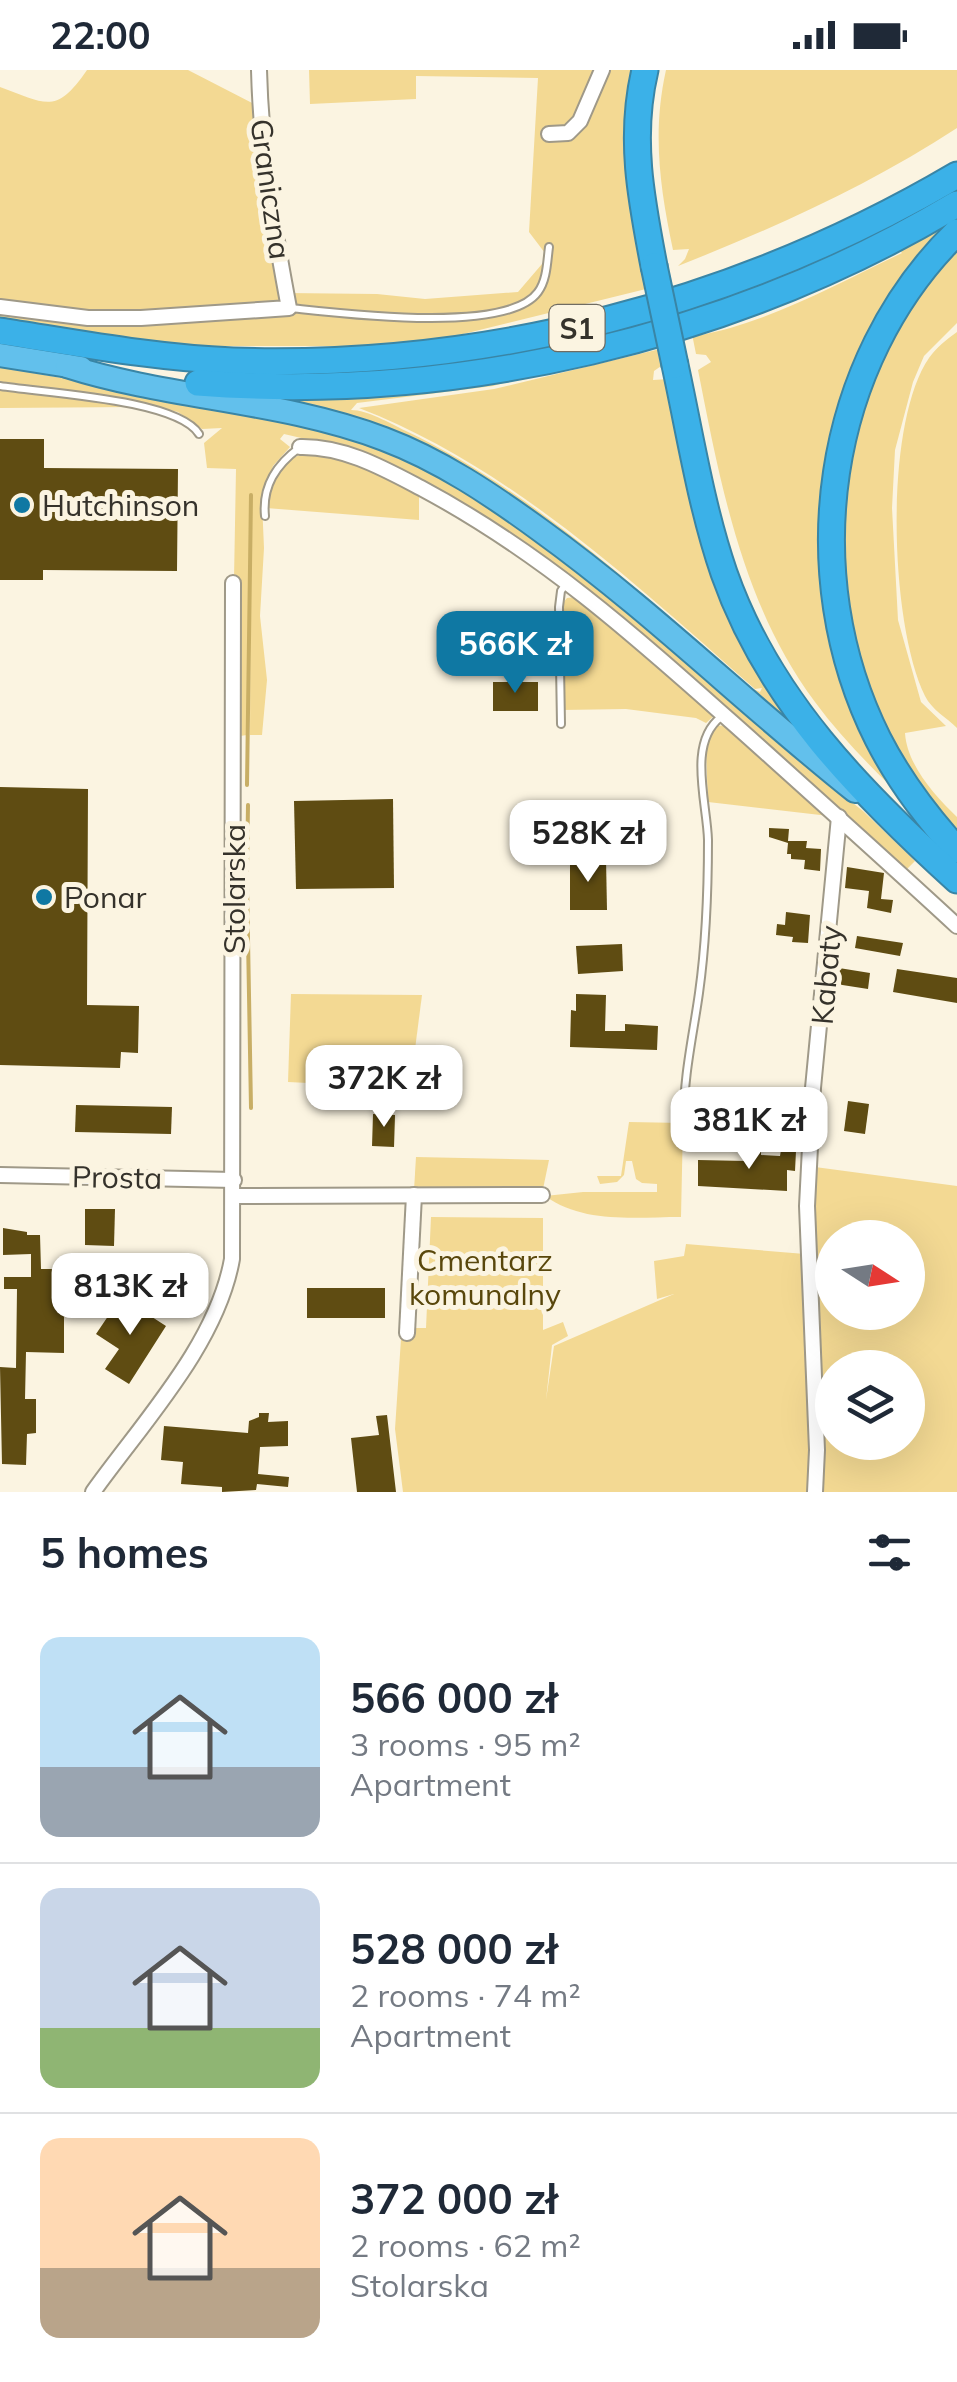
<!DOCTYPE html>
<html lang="en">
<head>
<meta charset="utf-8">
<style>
	:root { --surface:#fff; --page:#f6f6f7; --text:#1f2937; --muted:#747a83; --line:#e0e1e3; --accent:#0f78a3 }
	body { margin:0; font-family:Mulish,sans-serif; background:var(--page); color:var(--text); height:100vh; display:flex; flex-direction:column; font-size:38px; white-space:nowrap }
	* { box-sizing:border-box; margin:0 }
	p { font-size:32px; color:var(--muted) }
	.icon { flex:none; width:55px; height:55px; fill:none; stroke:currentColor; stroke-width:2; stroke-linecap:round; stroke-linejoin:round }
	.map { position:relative; height:1422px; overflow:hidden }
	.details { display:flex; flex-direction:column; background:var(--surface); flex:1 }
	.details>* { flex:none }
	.needle { width:65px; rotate:102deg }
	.controls { position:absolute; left:815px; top:1150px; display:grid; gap:20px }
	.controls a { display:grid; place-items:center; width:110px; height:110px; border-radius:50%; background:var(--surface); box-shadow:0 10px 40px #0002; font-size:50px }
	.price { position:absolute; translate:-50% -85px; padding:0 22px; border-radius:20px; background:#fff; color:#222; font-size:32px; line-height:65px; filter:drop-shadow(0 2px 5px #0008) }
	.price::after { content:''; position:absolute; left:50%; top:60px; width:30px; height:22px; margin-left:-15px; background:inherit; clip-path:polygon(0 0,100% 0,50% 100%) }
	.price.selected { background:var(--accent); color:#fff }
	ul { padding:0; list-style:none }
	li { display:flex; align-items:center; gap:30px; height:250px; padding:0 40px }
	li+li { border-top:2px solid var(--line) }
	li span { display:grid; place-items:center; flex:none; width:280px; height:200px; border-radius:20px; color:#555 }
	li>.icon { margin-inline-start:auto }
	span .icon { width:120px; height:120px; fill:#fffc; stroke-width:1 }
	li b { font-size:42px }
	h2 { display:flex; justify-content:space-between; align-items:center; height:120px; padding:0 40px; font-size:42px }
	.status { display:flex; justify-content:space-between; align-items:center; height:70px; padding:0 50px; background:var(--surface); direction:ltr }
	.status svg { height:28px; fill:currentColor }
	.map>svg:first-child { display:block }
	.green { fill:#f3d993; fill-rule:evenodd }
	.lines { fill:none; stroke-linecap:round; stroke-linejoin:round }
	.stream { stroke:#c8ae65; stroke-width:4 }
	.building { fill:#5f4c12 }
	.service-casing { stroke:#9f9988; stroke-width:10 }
	.minor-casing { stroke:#9f9988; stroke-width:18 }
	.trunk-casing { stroke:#3985a6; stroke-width:26 }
	.motorway-casing { stroke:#3985a6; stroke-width:29 }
	.service { stroke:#fff; stroke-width:6 }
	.minor { stroke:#fff; stroke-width:14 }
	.trunk { stroke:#62c0ec; stroke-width:22 }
	.motorway { stroke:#3bb1e8; stroke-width:25 }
	.motorway-bridge-casing { stroke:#3985a6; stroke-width:29; stroke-linecap:butt }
	.motorway-bridge { stroke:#3bb1e8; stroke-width:25 }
	.poi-dot { fill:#0f78a3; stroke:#fbf4e1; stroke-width:4 }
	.labels { text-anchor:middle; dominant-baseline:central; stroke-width:10; stroke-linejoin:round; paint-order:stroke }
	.shield { fill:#fbf4e1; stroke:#706c62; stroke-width:2.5 }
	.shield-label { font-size:28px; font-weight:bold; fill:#35322b }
	.street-label { font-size:30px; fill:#35322b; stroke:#fbf4e1 }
	.poi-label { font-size:30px; fill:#35322b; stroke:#fbf4e1; text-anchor:start }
	.park-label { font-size:30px; fill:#59470c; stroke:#fbf4e1 }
</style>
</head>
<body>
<div class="status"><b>22:00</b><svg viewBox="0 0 49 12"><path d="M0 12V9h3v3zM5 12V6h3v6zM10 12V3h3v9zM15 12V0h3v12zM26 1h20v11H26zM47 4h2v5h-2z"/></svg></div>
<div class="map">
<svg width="957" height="1422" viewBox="0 0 957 1422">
	<rect width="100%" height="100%" fill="#fbf4e1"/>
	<g class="green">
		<path d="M87,0H188L260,37L286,223L377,224L425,229L518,222L548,187L529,162L538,8L416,6V29L310,34L309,0H635L646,219L451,267L382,276H194L0,251V17C47,34 56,45 87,0Z"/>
		<path d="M666,0H957V58C870,115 774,158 678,196L685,189L689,179L673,180C660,118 652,63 666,0Z"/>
		<path d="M957,147V154L868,280L827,508L909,734C876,702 843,670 815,632C743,535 721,417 698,300L711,292L706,285L696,284L692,264L757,241L695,266C766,254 837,214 902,183L900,181L883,188Z"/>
		<path d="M957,178V253L924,286L913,312L895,380L892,438L898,550L921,632L946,656L905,663C907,695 935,726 957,747V762L896,686L863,606L845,532L839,485L854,348L909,233Z"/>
		<path d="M957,262V658C946,647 932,640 925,626C890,555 883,355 929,288C937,277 947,269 957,262Z"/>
		<path d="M660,279L664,294L654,301L653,310L669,309L693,421L807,670L539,448L265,328L525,307L493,316L357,333L351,340C368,340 389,353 406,361C534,422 642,523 747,616L760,622L762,618L755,619C634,513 511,397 359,338L494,319Z"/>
		<path d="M0,297L134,321L382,373L494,434L608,526L786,680L863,741L915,791L906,800L804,707L789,701L593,525L340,377L284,364L280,369L290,377L273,396L262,432L264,478L260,546L267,610L262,665H250L251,424L247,665L240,666L241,559L234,509L236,399L207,398L204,373L222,358L202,359L178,342L128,331L0,313Z"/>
		<path d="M0,318L135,337L0,338Z"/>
		<path d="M323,379L419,420V450L266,438C272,404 287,382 323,379Z"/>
		<path d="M576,527L716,644L706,653L696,648L626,639L562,640L561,535L567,528Z"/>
		<path d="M726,655L829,746L708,732L706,682L708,669L718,656Z"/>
		<path d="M291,924L422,925L410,1018L288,1012Z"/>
		<path d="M629,1052L683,1053L681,1147C635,1147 584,1154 545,1126L583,1122H657V1114L642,1113L636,1109L632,1091H626L624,1105L617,1112L600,1114L597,1106H621Z"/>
		<path d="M416,1087L549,1090L543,1119L414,1120Z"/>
		<path d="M815,1097L957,1116V1422H403L395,1359L401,1269L414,1258H426L431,1147L543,1148V1260L563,1252L568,1266L552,1275L546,1330L554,1276L674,1224L657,1229L654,1191L684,1186L686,1174L805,1184ZM832,1168H908V1242H832ZM832,1298H908V1372H832Z"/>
	</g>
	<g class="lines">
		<g class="stream">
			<path d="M247,715L251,425"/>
			<path d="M247,800L248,735"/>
			<path d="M247,812L251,1038"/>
		</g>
	</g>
	<g class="building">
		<path d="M0,369H44V398L178,399L177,501L43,500V510H0Z"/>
		<rect x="493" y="612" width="45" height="29"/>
		<path d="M0,717L88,719L87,935L139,936L138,983L121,982L120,998L0,995Z"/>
		<path d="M393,729L394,818L296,819L294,731Z"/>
		<path d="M769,758L789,759L788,771H807L806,778L821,779L820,801L804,799L805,790L791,789V784H787L788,773L769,767Z"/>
		<path d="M570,789H606L607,840H570Z"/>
		<path d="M847,797L884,803L881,829L893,830L891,843L867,838L869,821L845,818Z"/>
		<path d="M786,842L810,845L808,873L792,872L793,867L776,865L777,854L785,855Z"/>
		<path d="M857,866L903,873L900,886L855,878Z"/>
		<path d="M622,874L623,901L578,904L576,876Z"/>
		<path d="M839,898L870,903L868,919L836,914Z"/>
		<path d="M897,899L957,908V933L893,922Z"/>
		<path d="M576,924L606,925L605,961H625V954L658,956L657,980L570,977L571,940L576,941Z"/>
		<path d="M848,1031L869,1034L865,1064L844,1061Z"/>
		<path d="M76,1035L172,1037L171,1064L75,1062Z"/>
		<path d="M373,1044L395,1045L394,1077L372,1076Z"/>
		<path d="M747,1078H761V1085L780,1086L781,1080L796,1081L795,1101L787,1100V1121L698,1116V1090L746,1091Z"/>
		<path d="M85,1139H115L114,1176L85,1175Z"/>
		<path d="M3,1158L27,1162V1165H40L41,1199H85V1247H64V1283L26,1282L25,1329H36V1363L27,1364L26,1395L2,1394L0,1297L16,1298L17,1219H4V1207H31V1184L3,1185Z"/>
		<rect x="307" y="1218" width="78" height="30"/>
		<path d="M121,1227L166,1256L129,1314L105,1299L119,1279L96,1264Z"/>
		<path d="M259,1343H269L268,1352L288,1351V1376L260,1377L258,1404L289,1407L288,1417L257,1414L256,1420L222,1422V1417L181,1414L183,1392L161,1390L164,1356L248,1363L249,1351L259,1347Z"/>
		<path d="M387,1345L396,1422H357L351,1368L379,1365L376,1346Z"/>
	</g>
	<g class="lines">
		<g class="service-casing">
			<g id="service">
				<path d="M290,238C338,243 507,265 538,222C547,210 547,192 549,177"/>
				<path d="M0,316C44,323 177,329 199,364"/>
				<path d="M265,446C262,416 276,395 299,378"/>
				<path d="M561,654L559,537L561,521L567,512"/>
				<path d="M684,1052C683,1008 693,966 699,923C706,873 708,820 708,770C707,732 687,673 721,647"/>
			</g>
		</g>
		<g class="minor-casing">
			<g id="minor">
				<path d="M549,64L568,63L580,51L602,0"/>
				<path d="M0,237L88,248H141L289,238C274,159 261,81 259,0"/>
				<path d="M300,377C344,376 383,398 421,418C550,487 646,576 754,672C822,733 890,794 957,856"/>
				<path d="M0,1105L234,1110"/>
				<path d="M233,1126L542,1125"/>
				<path d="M407,1263L414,1125"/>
				<path d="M93,1422C143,1352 217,1274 232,1189L233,513"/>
				<path d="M815,1422L817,1380L807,1136L813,1018L839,747"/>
			</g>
		</g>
		<g class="trunk-casing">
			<g id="trunk">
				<path d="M0,285L81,298"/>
				<path d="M67,296C170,329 282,330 384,369C440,390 492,425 540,460C651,540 748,636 855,721"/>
			</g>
		</g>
		<g class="motorway-casing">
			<g id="motorway">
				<path d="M645,0C629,67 641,129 654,196"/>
				<path d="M957,162C824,292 795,504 878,669C899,710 926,746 957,780"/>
				<path d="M0,261C77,273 155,288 233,291C488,299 738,234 957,105"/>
				<path d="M675,295C690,364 701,436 724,503C768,629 860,722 957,810"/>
				<path d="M198,313C458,333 733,268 957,134"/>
			</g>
		</g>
		<use href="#service" class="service"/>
		<use href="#minor" class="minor"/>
		<use href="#trunk" class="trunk"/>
		<use href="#motorway" class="motorway"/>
		<g class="motorway-bridge-casing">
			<path id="motorway-bridge" d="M654,196L675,295"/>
		</g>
		<use href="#motorway-bridge" class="motorway-bridge"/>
	</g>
	<g class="poi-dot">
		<circle cx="22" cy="435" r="10"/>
		<circle cx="44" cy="827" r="10"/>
	</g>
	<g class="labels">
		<rect class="shield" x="549.5" y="235" width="55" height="46" rx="8"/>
		<g class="shield-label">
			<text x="577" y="258">S1</text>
		</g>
		<g class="street-label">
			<text transform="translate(271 119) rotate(82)">Graniczna</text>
			<text transform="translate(234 819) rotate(-90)">Stolarska</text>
			<text transform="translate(826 905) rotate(-85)">Kabaty</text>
			<text transform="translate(117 1107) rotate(1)">Prosta</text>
		</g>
		<g class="poi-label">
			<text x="42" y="435">Hutchinson</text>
			<text x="64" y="827">Ponar</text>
		</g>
		<g class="park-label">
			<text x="485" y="1190">Cmentarz<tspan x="485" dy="34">komunalny</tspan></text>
		</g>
	</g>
</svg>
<div class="controls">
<a><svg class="needle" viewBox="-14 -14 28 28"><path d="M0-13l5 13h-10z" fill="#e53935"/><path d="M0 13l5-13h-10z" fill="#747a83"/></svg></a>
<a><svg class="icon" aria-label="layers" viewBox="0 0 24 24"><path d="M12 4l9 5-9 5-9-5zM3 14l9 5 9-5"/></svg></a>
</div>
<b class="price selected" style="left:515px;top:626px">566K zł</b>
<b class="price" style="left:588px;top:815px">528K zł</b>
<b class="price" style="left:384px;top:1060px">372K zł</b>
<b class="price" style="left:749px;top:1102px">381K zł</b>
<b class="price" style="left:130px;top:1268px">813K zł</b>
</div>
<section class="details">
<h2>5 homes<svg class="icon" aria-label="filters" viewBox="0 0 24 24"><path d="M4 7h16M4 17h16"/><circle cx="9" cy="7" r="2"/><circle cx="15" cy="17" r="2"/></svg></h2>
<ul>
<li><span style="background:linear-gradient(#bfe0f5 65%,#9aa5b1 0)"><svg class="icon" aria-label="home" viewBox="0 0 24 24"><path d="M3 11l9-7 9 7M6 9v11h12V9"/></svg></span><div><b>566 000 zł</b><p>3 rooms · 95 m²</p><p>Apartment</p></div></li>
<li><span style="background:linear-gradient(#c9d6e8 70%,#8fb573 0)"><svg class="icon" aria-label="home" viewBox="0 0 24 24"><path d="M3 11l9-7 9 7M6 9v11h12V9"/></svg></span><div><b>528 000 zł</b><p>2 rooms · 74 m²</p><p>Apartment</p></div></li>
<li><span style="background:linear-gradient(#ffd9b3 65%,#b9a48a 0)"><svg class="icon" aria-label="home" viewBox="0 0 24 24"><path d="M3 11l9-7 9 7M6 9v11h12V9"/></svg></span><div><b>372 000 zł</b><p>2 rooms · 62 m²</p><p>Stolarska</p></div></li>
</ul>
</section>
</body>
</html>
